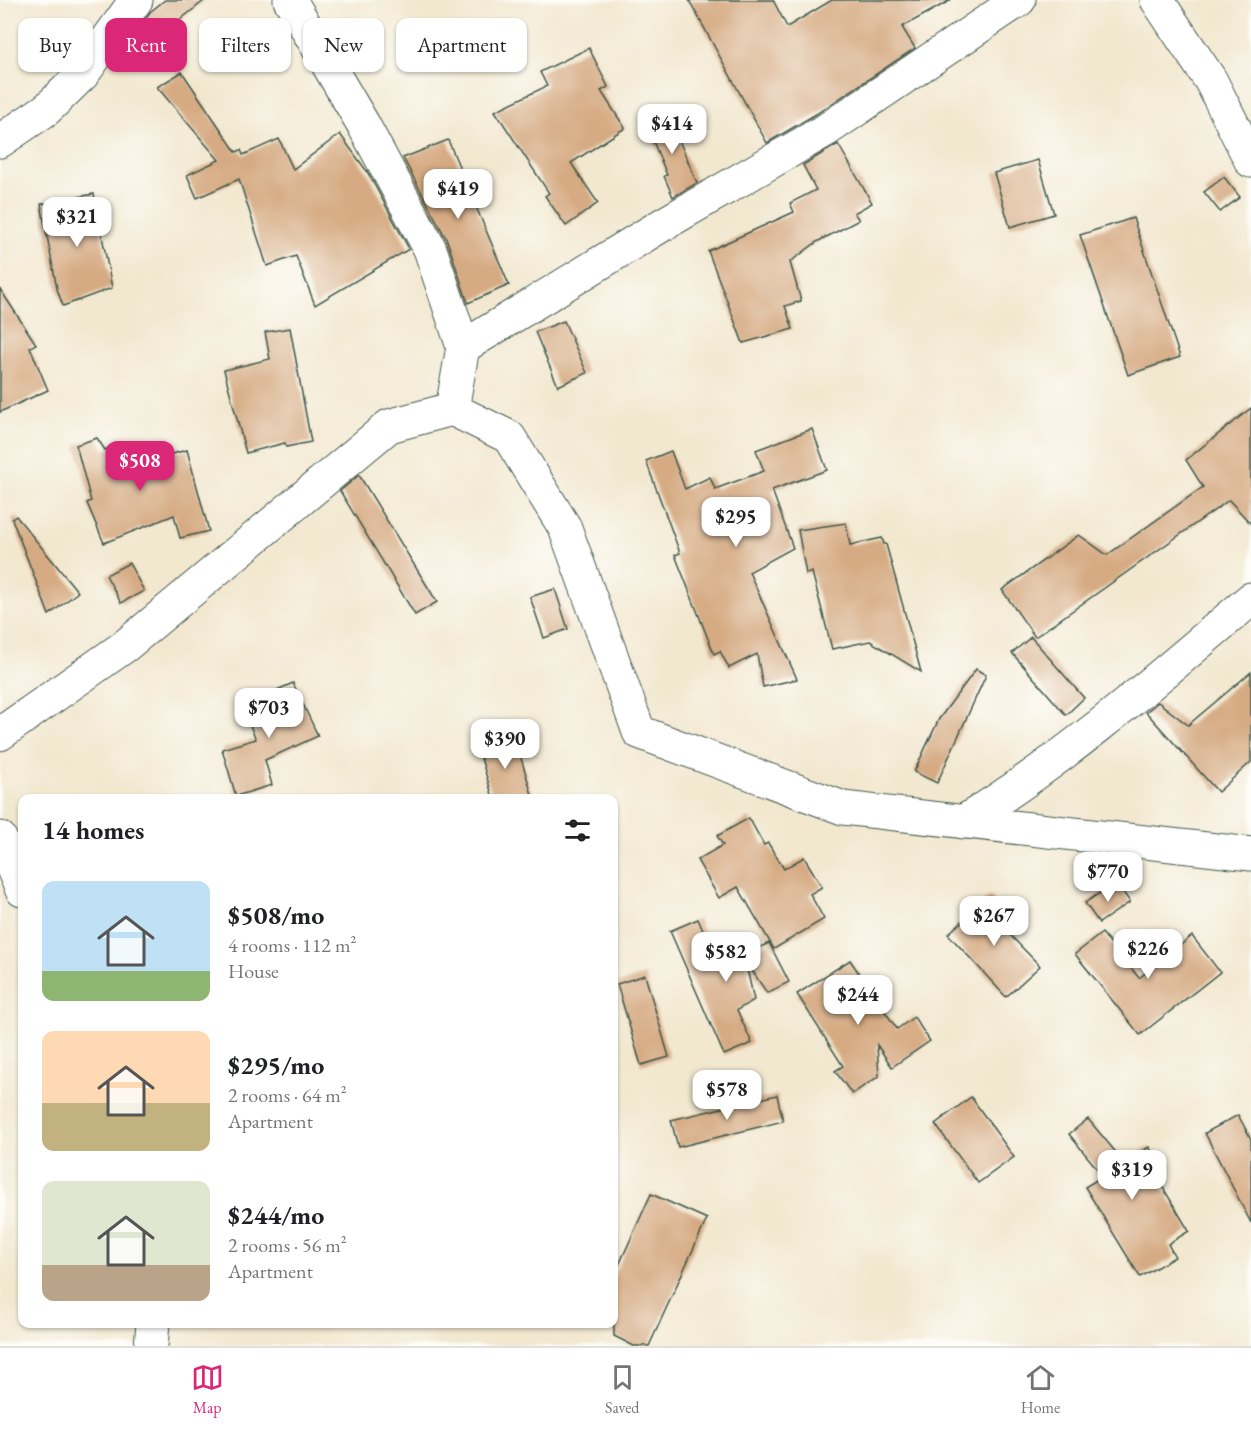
<!DOCTYPE html>
<html lang="en">
<head>
<meta charset="utf-8">
<style>
	:root { --surface:#fff; --page:#f2f2f2; --text:#202124; --muted:#757577; --line:#e0e0e0; --accent:#db2777 }
	body { margin:0; font-family:"EB Garamond",serif; background:var(--page); color:var(--text); height:100vh; display:flex; flex-direction:column; font-size:22px; white-space:nowrap }
	* { box-sizing:border-box; margin:0 }
	p { font-size:20px; color:var(--muted) }
	.icon { flex:none; width:33px; height:33px; fill:none; stroke:currentColor; stroke-width:2; stroke-linecap:round; stroke-linejoin:round }
	.map { position:relative; flex:1; overflow:hidden }
	.panel { position:absolute; left:18px; top:794px; width:600px; height:534px; display:flex; flex-direction:column; background:var(--surface); border-radius:12px; box-shadow:0 2px 4px #0004 }
	.panel>* { flex:none }
	.guide { position:absolute; left:18px; top:18px; width:600px; height:54px; display:flex; gap:12px }
	.price { position:absolute; translate:-50% -51px; padding:0 14px; border-radius:12px; background:#fff; color:#222; font-size:20px; line-height:39px; filter:drop-shadow(0 2px 3px #0008) }
	.price::after { content:''; position:absolute; left:50%; top:36px; width:18px; height:14px; margin-left:-9px; background:inherit; clip-path:polygon(0 0,100% 0,50% 100%) }
	.price.selected { background:var(--accent); color:#fff }
	ul { padding:0; list-style:none }
	li { display:flex; align-items:center; gap:18px; height:150px; padding:0 24px }
	li span { display:grid; place-items:center; flex:none; width:168px; height:120px; border-radius:12px; color:#555 }
	li>.icon { margin-inline-start:auto }
	span .icon { width:72px; height:72px; fill:#fffc; stroke-width:1 }
	li b { font-size:26px }
	h2 { display:flex; justify-content:space-between; align-items:center; height:72px; padding:0 24px; font-size:26px }
	.chip { padding:0 21px; border-radius:12px; background:var(--surface); box-shadow:0 2px 4px #0004; font-size:21px; line-height:54px }
	.chip.selected { background:var(--accent); color:#fff }
	.dock { display:flex; justify-content:space-around; align-items:center; height:84px; border-top:2px solid var(--line); background:var(--surface); font-size:16px; color:var(--muted) }
	.dock a { display:grid; justify-items:center; gap:3px }
	.dock .selected { color:var(--accent) }
	.map>svg:first-child { display:block }
	.building { fill:#d6ab83 }
	.lines { fill:none; stroke-linecap:round; stroke-linejoin:round }
	.minor-casing { stroke:#3f574b; stroke-width:35 }
	.minor { stroke:#fff; stroke-width:33 }
</style>
</head>
<body>
<div class="map">
<svg width="1251" height="1346" viewBox="0 0 1251 1346">
	<rect width="100%" height="100%" fill="#fdfcf7"/>
	<filter id="ink" filterUnits="userSpaceOnUse"><feTurbulence type="fractalNoise" baseFrequency=".0167" numOctaves="2"/><feDisplacementMap in="SourceGraphic" scale="12" xChannelSelector="R" yChannelSelector="G"/><feConvolveMatrix kernelMatrix="1 2 1 2 8 2 1 2 1" color-interpolation-filters="sRGB"/></filter>
	<filter id="wash" filterUnits="userSpaceOnUse"><feTurbulence type="fractalNoise" baseFrequency=".008" numOctaves="4" result="noise"/><feDisplacementMap in="SourceGraphic" scale="24" xChannelSelector="R" yChannelSelector="G"/><feGaussianBlur stdDeviation="1.35" result="paint"/><feColorMatrix in="noise" values="0 0 0 0 0 0 0 0 0 0 0 0 0 0 0 0 0 1.4 0 .05"/><feComposite in="paint" operator="in"/></filter>
	<g filter="url(#wash)">
		<rect width="100%" height="100%" fill="#f2e8d0"/>
		<g id="blocks">
			<g class="building">
				<path d="M165,0H205L152,42L140,27L150,12Z"/>
				<path d="M689,0H773L787,27L832,0H951L902,27L915,48L816,114L767,143Z"/>
				<path d="M589,48L608,87L601,91L625,128L571,163L598,203L566,226L545,196L549,193L495,111L547,86L540,72Z"/>
				<path d="M182,72L236,152L241,150L243,155L279,139L293,169L340,134L368,173L409,249L315,305L296,256L267,266L239,179L197,198L187,175L219,160L157,87Z"/>
				<path d="M668,114L697,183L673,197L664,176L667,175L646,124Z"/>
				<path d="M448,140L509,285L468,303L447,240L403,158Z"/>
				<path d="M838,144L872,203L854,213L859,220L817,242L790,262L801,301L785,306L793,329L743,343L708,251L794,212L790,203L816,190L803,165Z"/>
				<path d="M1038,160L1054,214L1010,227L994,173Z"/>
				<path d="M1224,177L1240,197L1220,212L1204,192Z"/>
				<path d="M94,194L112,288L63,306L57,289L41,204Z"/>
				<path d="M1133,218L1180,357L1128,375L1080,235Z"/>
				<path d="M0,289L36,344L30,347L48,390L0,412Z"/>
				<path d="M564,321L587,373L558,386L535,332Z"/>
				<path d="M290,328L311,442L286,447L285,443L246,453L224,370L270,359L265,332Z"/>
				<path d="M1251,408V524L1229,500L1035,637L1002,590L1079,535L1107,555L1203,487L1186,460Z"/>
				<path d="M812,429L827,470L772,490L793,548L749,572L797,679L763,687L757,654L729,668L720,651L714,654L675,555L680,553L646,461L671,451L685,489L710,477L715,489L764,471L756,450Z"/>
				<path d="M97,438L105,450L117,444L123,467L187,450L209,531L180,538L174,515L104,543L87,503L91,501L76,445Z"/>
				<path d="M359,475L437,602L415,615L340,491Z"/>
				<path d="M16,516L78,592L49,615L12,519Z"/>
				<path d="M846,523L850,545L882,538L884,544H886L921,672L870,641L832,649L812,572L806,574L798,530Z"/>
				<path d="M129,563L144,591L121,603L106,575Z"/>
				<path d="M555,589L568,629L544,638L530,597Z"/>
				<path d="M1031,637L1084,698L1066,715L1012,653Z"/>
				<path d="M976,669L986,675L937,783L914,772L939,719Z"/>
				<path d="M1251,672V762L1218,792L1146,712L1158,702L1188,725Z"/>
				<path d="M293,683L318,736L265,760L272,785L236,796L222,749L256,739L246,717L266,708L261,697Z"/>
				<path d="M515,738L533,798H493L478,748Z"/>
				<path d="M749,818L764,845L768,843L784,869L804,857L822,887L810,894L824,919L774,949L738,887L719,898L697,860L723,845L717,836Z"/>
				<path d="M1116,882L1130,902L1099,923L1085,903Z"/>
				<path d="M990,896L1017,925L1008,933L1040,966L1006,997L948,934Z"/>
				<path d="M698,919L719,968L769,943L789,982L767,993L745,960L754,1000L737,1010L752,1043L724,1055L670,931Z"/>
				<path d="M1102,933L1139,978L1192,936L1220,972L1140,1035L1075,954Z"/>
				<path d="M850,960L897,1029L914,1017L930,1041L892,1067L877,1045L879,1076L852,1094L835,1071L843,1066L797,994Z"/>
				<path d="M645,975L669,1057L641,1065L617,984Z"/>
				<path d="M777,1095L783,1121L678,1147L671,1120Z"/>
				<path d="M971,1097L1014,1157L978,1183L935,1124Z"/>
				<path d="M1238,1115L1251,1139V1223L1205,1133Z"/>
				<path d="M1088,1119L1124,1162L1149,1147L1164,1170L1156,1176L1189,1231L1168,1244L1175,1257L1140,1277L1085,1187L1103,1176L1069,1134Z"/>
				<path d="M651,1194L707,1219L649,1346H634L614,1336V1276Z"/>
			</g>
		</g>
	</g>
	<g filter="url(#ink)">
		<use href="#blocks" fill-opacity="0" stroke="#3f574b" stroke-width="1.5"/>
		<g class="lines">
			<g class="minor-casing">
				<g id="minor">
					<path d="M290,0L363,124L430,249L463,347L452,409"/>
					<path d="M1157,0L1211,81L1251,161"/>
					<path d="M0,141L47,109L82,75L136,0"/>
					<path d="M463,347L662,225L826,130L1019,0"/>
					<path d="M0,734L125,646L389,426L452,409L509,437L565,528L639,732L843,808L1251,854"/>
					<path d="M963,822C1067,758 1158,678 1251,599"/>
					<path d="M0,838L22,890"/>
					<path d="M151,1346L153,1323"/>
				</g>
			</g>
			<use href="#minor" class="minor"/>
		</g>
	</g>
</svg>
<b class="price" style="left:672px;top:155px">$414</b>
<b class="price" style="left:458px;top:220px">$419</b>
<b class="price" style="left:77px;top:248px">$321</b>
<b class="price selected" style="left:140px;top:492px">$508</b>
<b class="price" style="left:736px;top:548px">$295</b>
<b class="price" style="left:269px;top:739px">$703</b>
<b class="price" style="left:505px;top:770px">$390</b>
<b class="price" style="left:1108px;top:903px">$770</b>
<b class="price" style="left:994px;top:947px">$267</b>
<b class="price" style="left:1148px;top:980px">$226</b>
<b class="price" style="left:726px;top:983px">$582</b>
<b class="price" style="left:858px;top:1026px">$244</b>
<b class="price" style="left:727px;top:1121px">$578</b>
<b class="price" style="left:1132px;top:1201px">$319</b>
<div class="guide">
<a class="chip">Buy</a>
<a class="chip selected">Rent</a>
<a class="chip">Filters</a>
<a class="chip">New</a>
<a class="chip">Apartment</a>
</div>
<section class="panel">
<h2>14 homes<svg class="icon" aria-label="filters" viewBox="0 0 24 24"><path d="M4 7h16M4 17h16"/><circle cx="9" cy="7" r="2"/><circle cx="15" cy="17" r="2"/></svg></h2>
<ul>
<li><span style="background:linear-gradient(#bfe0f5 75%,#8fb573 0)"><svg class="icon" aria-label="home" viewBox="0 0 24 24"><path d="M3 11l9-7 9 7M6 9v11h12V9"/></svg></span><div><b>$508/mo</b><p>4 rooms · 112 m²</p><p>House</p></div></li>
<li><span style="background:linear-gradient(#ffd9b3 60%,#c2b280 0)"><svg class="icon" aria-label="home" viewBox="0 0 24 24"><path d="M3 11l9-7 9 7M6 9v11h12V9"/></svg></span><div><b>$295/mo</b><p>2 rooms · 64 m²</p><p>Apartment</p></div></li>
<li><span style="background:linear-gradient(#dfe7d0 70%,#b9a48a 0)"><svg class="icon" aria-label="home" viewBox="0 0 24 24"><path d="M3 11l9-7 9 7M6 9v11h12V9"/></svg></span><div><b>$244/mo</b><p>2 rooms · 56 m²</p><p>Apartment</p></div></li>
</ul>
</section>
</div>
<nav class="dock">
<a class="selected"><svg class="icon" aria-label="map" viewBox="0 0 24 24"><path d="M3 6l6-2 6 2 6-2v14l-6 2-6-2-6 2zM9 4v14M15 6v14"/></svg>Map</a>
<a><svg class="icon" aria-label="saved" viewBox="0 0 24 24"><path d="M7 4h10v16l-5-4-5 4z"/></svg>Saved</a>
<a><svg class="icon" aria-label="home" viewBox="0 0 24 24"><path d="M3 11l9-7 9 7M6 9v11h12V9"/></svg>Home</a>
</nav>
</body>
</html>
